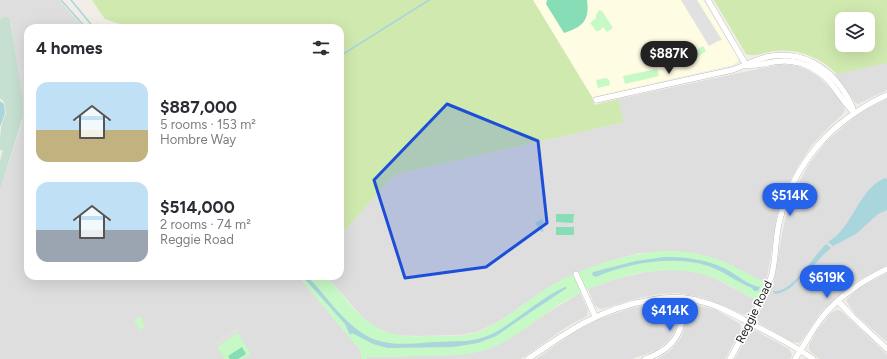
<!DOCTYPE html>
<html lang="en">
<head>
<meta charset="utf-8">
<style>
	:root { --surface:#fff; --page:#f7f7f7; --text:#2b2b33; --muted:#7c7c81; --accent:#2563eb }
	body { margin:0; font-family:Figtree,sans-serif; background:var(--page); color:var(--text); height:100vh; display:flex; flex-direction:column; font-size:15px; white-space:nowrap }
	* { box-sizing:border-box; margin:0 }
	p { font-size:13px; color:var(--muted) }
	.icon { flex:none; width:22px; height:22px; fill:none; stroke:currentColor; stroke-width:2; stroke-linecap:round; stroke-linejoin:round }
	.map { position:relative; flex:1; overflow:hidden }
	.panel { position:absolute; left:24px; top:24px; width:320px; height:256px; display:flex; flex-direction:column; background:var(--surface); border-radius:12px; box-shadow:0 4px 16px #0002 }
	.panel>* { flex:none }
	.fabs { position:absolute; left:835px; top:12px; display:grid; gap:8px }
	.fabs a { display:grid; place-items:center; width:40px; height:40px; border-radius:8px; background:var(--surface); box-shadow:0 4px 16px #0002; font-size:20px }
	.price { position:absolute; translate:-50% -34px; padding:0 9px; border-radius:14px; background:var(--accent); color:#fff; font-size:13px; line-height:26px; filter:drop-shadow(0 1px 2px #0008) }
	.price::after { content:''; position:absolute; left:50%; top:24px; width:12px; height:9px; margin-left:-6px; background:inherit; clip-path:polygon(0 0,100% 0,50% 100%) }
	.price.current { background:#222; color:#fff }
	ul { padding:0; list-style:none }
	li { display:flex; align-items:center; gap:12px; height:100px; padding:0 12px }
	li span { display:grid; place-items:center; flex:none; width:112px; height:80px; border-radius:12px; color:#555 }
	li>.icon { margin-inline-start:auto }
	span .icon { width:48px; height:48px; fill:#fffc; stroke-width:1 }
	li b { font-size:17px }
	h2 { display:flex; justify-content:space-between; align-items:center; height:48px; padding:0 12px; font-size:17px }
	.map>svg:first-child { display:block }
	.residential { fill:#dfdede }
	.education { fill:#fefce3 }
	.grass { fill:#d0e9af; fill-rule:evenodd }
	.wetland { fill:#c5dfd1 }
	.park { fill:#c6f9c6 }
	.pitch { fill:#87deb6 }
	.parking { fill:#e1e1e1 }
	.water { fill:#a9d5dd }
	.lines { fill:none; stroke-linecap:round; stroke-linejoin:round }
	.stream { stroke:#a9d5dd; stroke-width:1.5 }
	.street-casing { stroke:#a5a5a5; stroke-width:6 }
	.street { stroke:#fff; stroke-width:5.5 }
	.marked { fill:#1d4ed8; fill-opacity:0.2; stroke:#1d4ed8; stroke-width:3; stroke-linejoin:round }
	.labels { text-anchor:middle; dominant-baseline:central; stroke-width:3; stroke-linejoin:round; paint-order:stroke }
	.street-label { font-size:12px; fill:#212121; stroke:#fff }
</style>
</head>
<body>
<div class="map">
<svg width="887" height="359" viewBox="0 0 887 359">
	<rect width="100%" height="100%" fill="#f1ede7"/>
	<g class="residential">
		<path d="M0,0H59L84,28H28V276H298L361,351L362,359H0V190L22,123L23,111L11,21L2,18L0,19Z"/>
		<path d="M887,63V90L858,104L855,102L835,74Z"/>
		<path d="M782,64L798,66L808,70L818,76L832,90L844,107L845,111L842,115L830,126L811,146L798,166L789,183L777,216L768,272L765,283L722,261L699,254L675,251L640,253L609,261L566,278L539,294L498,322L477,332L460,335L417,336L395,335L375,327L363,318L326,276H340V236L394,175L624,122L618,99Z"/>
		<path d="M887,99V265L857,281L846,289L820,313L802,340L799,343L793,342L759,323L757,317L768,296L774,281L782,234L786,216L794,192L809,164L826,142L853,118L867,109Z"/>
		<path d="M665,270H682L703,274L718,280L756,300L750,312L746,315L742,314L704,298L677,293L660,294L643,297L601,309L595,306L588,289L615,279L646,272Z"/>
		<path d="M887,273V341H886L855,314L847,302V299L859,288Z"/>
		<path d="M580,293L588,310L587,316L568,326L521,359H366L367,357L458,355L481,351L505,341L547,313Z"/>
		<path d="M664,302H675L679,305V310L678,323L676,329L669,340L657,350L632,359H536L573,333L599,319L632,308Z"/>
		<path d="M694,304L716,310L740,324L741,330L725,359H657L670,351L681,338L685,326L688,309L690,305Z"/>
		<path d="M837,310L841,311L887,355V359H820L811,352L809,348V345L817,331L831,313Z"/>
		<path d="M752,331H756L789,349L792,355L790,359H735L748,334Z"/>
	</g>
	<path class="education" d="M533,0H703L738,58V61L733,65L592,97Z"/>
	<g class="grass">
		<path d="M92,0H533L592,97L594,105L618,99L624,122L394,175L340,236V28H128L120,24L105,19Z"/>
		<path d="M714,0H887V63L837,74C820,57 798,48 774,51C766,52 757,56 749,55L746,54ZM842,19H868V45H842Z"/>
	</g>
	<path class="wetland" d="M6,17L10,19L11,25L23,101V117L0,190V161L3,150H0C0,137 0,125 6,113L4,102L0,98V19Z"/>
	<g class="park">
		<path d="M599,10L602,11L613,28L607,32L603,27L599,31H596L590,23L596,18V15Z"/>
		<path d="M703,46L706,51L696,58L693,52Z"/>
		<path d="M657,69L659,76L625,84L623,76Z"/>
		<path d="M606,78L609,80L610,85L598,88L596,80Z"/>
		<path d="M664,251C707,250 728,263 765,283L756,300C739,291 721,279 702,274C652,262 597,281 555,307C534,321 514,339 491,348C471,356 449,355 428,356C408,356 388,357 367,357L366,359H362L361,351L298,276H326C341,293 355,314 374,326C390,336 409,337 427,336C444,336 462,337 478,332C491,327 503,319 514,311C531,299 547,287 565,278C597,263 629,254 664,251Z"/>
		<path d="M140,316L145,327L140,330L134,320Z"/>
		<path d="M238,333L251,354L242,359H225L217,347Z"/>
	</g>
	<g class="pitch">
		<path d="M547,0H587C590,21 582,27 564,33L546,4Z"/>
		<path d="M556,214H574L573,223L556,222Z"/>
		<rect x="556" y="227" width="18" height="8"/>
		<path d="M242,347L246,354L238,359H230L228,356Z"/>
	</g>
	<g class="parking">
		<path d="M681,0H697L722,40L718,41L709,46Z"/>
		<path d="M240,326L242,330L216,346L214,342Z"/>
	</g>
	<g class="water">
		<path d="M0,101L4,104L5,113L0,127Z"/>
		<path d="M885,178L887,179V210L878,214L856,234L833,246L828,242C853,228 858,189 885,178Z"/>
		<path d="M542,219L544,222L541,225L544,231L541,232L535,223Z"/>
		<path d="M826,244L831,248L824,254L809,271L808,270C797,280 791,292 775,294L773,292V291C792,294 814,255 826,244Z"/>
		<path d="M664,257C685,257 705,259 724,268C736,274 747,285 760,287L758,291H754L752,288C736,282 724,271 708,266C675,255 627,263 596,277L592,275L593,272L636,261Z"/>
		<path d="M302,276H307C331,300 352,339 389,343C404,345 420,343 435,342C456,341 475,343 494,333C519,319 539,299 565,287L567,288L531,312L496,336L478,343L453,347L388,348L373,344L352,333L350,335L345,324Z"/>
	</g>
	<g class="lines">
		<g class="stream">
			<path d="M61,0L86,28"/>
			<path d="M71,0L94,28"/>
			<path d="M340,56L429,0"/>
		</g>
		<g class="street-casing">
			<g id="street">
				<path d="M708,0L746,65"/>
				<path d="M746,65C759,67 772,60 786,61C805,62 822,71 833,86C840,95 845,105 854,112"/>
				<path d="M596,100L732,70C746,65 758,58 772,56C802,52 827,66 843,90C848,98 852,104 854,112"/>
				<path d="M576,274L595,316"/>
				<path d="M838,301L853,317L887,349"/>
				<path d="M528,359C568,331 601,308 651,300C667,297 683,296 699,301C718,305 735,315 752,324C773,335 794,345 813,359"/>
				<path d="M645,359C677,348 684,330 684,298"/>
				<path d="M730,359C737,347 743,334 750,321C758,306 767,291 772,274C776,258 775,240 779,223C793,163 832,120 887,95"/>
				<path d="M795,359C805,344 813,328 824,315C841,295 864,280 887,269"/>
			</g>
		</g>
		<use href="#street" class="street"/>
	</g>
	<path class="marked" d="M447,104L538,141L547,223L486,267L405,278L374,180Z"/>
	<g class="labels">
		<g class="street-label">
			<text transform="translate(754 312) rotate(-64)">Reggie Road</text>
		</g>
	</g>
</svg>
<div class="fabs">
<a><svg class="icon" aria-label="layers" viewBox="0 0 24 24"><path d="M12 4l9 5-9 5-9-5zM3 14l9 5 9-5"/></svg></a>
</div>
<b class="price current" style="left:669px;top:75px">$887K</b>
<b class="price" style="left:790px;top:217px">$514K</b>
<b class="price" style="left:827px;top:299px">$619K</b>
<b class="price" style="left:670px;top:332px">$414K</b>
<section class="panel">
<h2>4 homes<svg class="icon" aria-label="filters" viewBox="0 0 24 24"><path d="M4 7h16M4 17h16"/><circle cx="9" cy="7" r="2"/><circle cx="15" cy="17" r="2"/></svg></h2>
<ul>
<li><span style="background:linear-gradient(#bfe0f5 60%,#c2b280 0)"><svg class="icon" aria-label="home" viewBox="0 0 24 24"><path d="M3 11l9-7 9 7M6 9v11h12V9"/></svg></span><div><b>$887,000</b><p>5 rooms · 153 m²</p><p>Hombre Way</p></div></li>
<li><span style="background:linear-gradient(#bfe0f5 60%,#9aa5b1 0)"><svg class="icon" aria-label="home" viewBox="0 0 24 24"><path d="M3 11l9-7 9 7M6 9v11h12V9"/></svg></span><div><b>$514,000</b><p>2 rooms · 74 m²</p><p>Reggie Road</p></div></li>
</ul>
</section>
</div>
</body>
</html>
